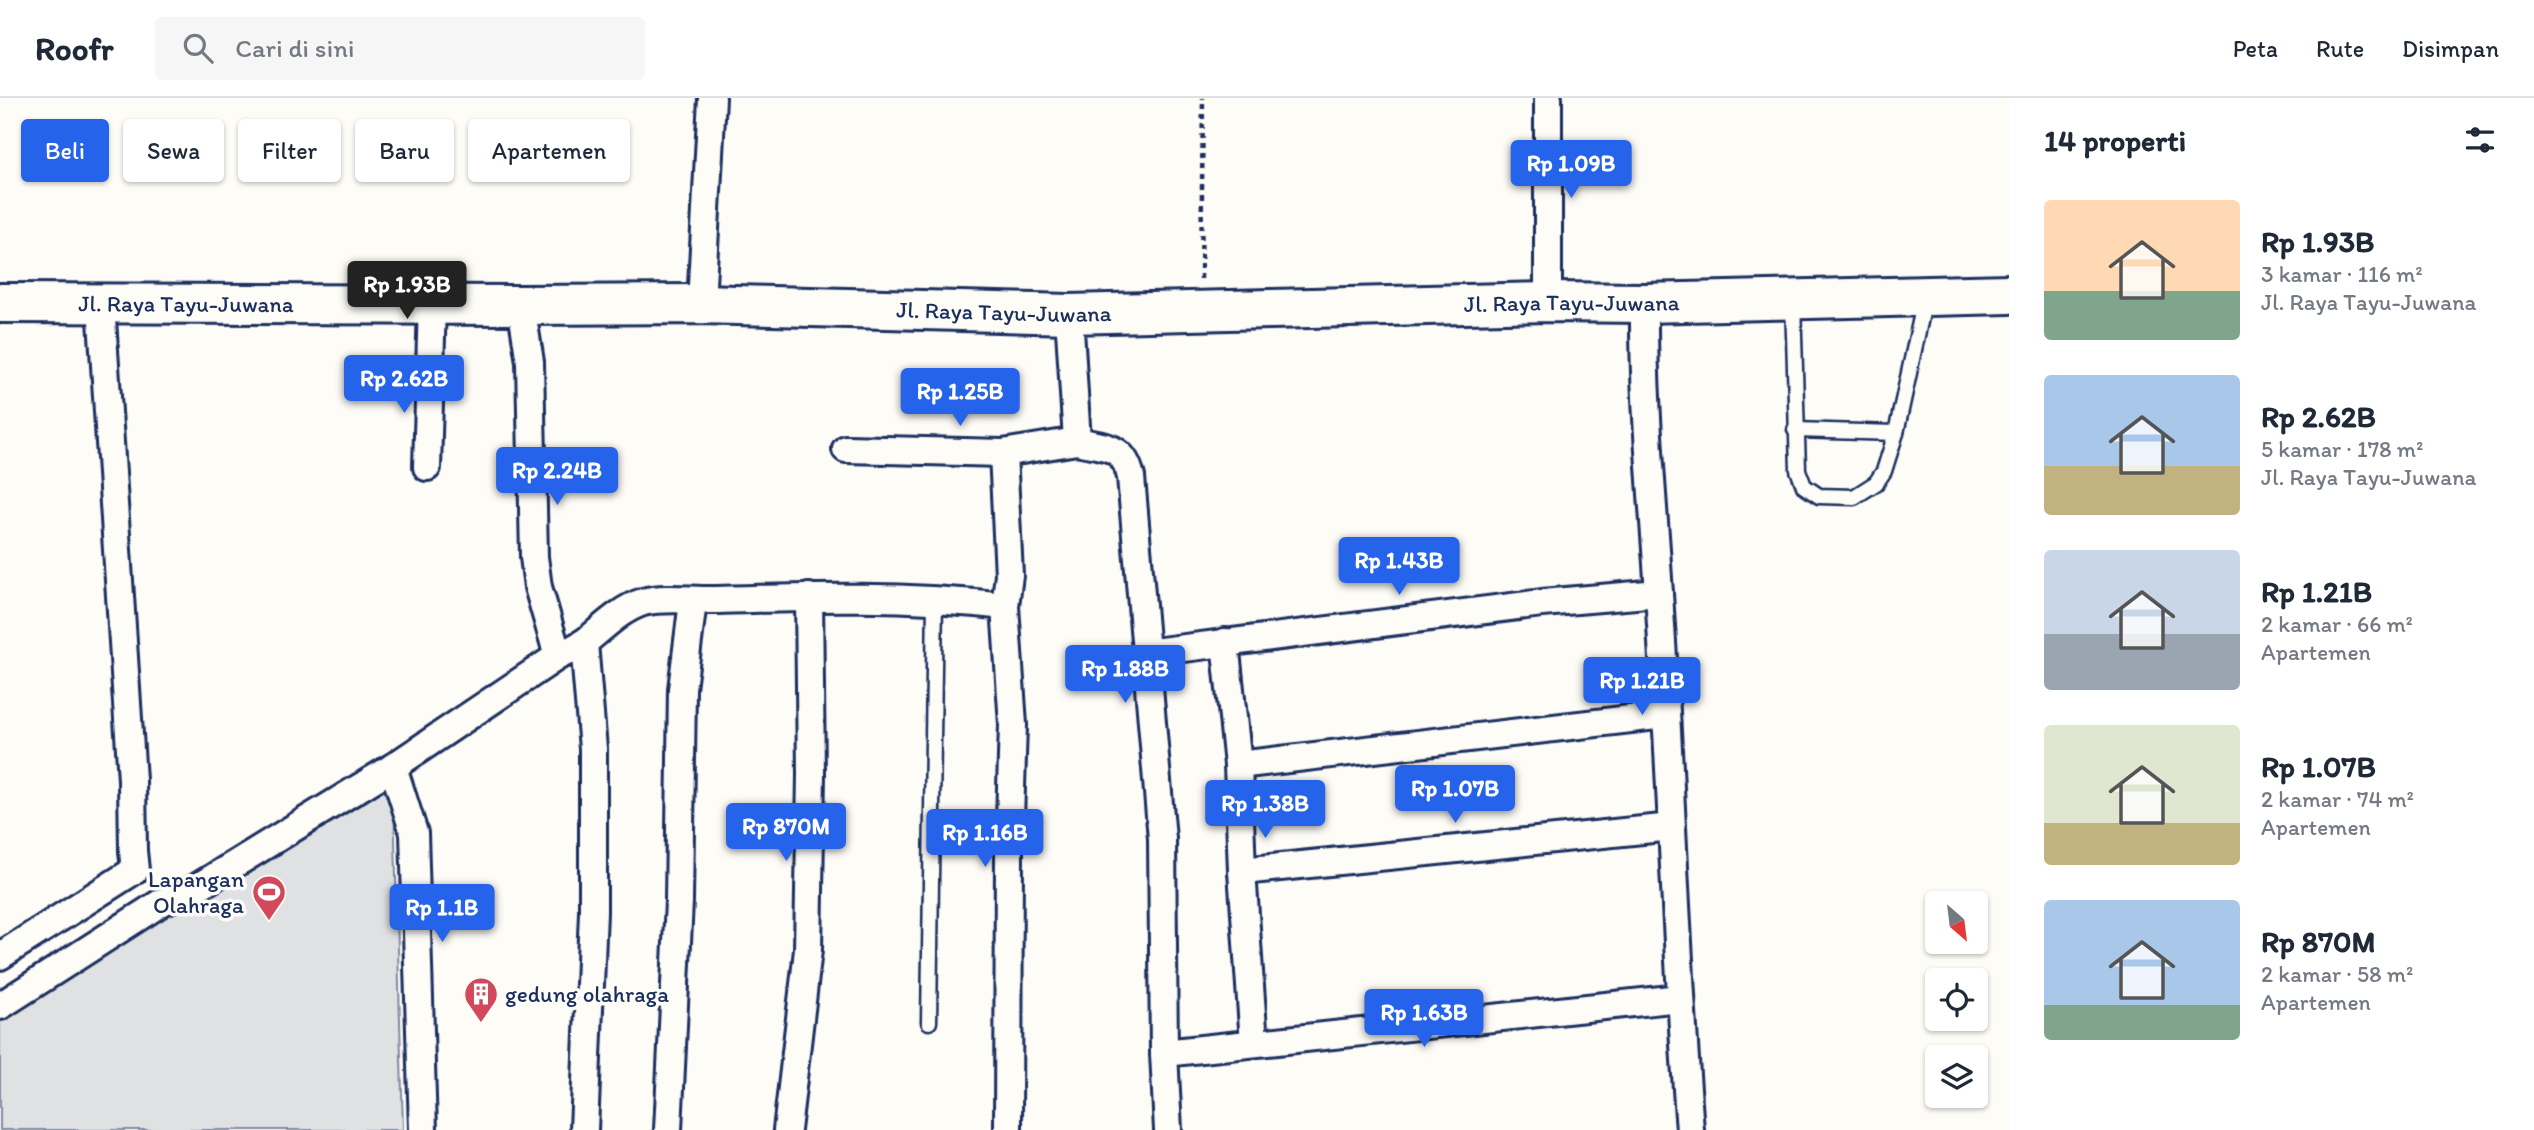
<!DOCTYPE html>
<html lang="id">
<head>
<meta charset="utf-8">
<style>
	:root { --surface:#fff; --page:#f6f6f7; --text:#1f2937; --muted:#747a83; --line:#e0e1e3; --accent:#2563eb }
	body { margin:0; font-family:Itim,sans-serif; background:var(--page); color:var(--text); height:100vh; display:flex; flex-direction:column; font-size:26px; white-space:nowrap }
	* { box-sizing:border-box; margin:0 }
	p { font-size:23px; color:var(--muted) }
	.icon { flex:none; width:38px; height:38px; fill:none; stroke:currentColor; stroke-width:2; stroke-linecap:round; stroke-linejoin:round }
	.map { position:relative; flex:1; overflow:hidden }
	.sheet { display:flex; flex-direction:column; background:var(--surface); width:525px }
	.sheet>* { flex:none }
	.hud { position:absolute; left:21px; top:21px; width:665px; height:63px; display:flex; gap:14px }
	.needle { width:46px; rotate:152deg }
	.controls { position:absolute; left:1925px; top:793px; display:grid; gap:14px }
	.controls a { display:grid; place-items:center; width:63px; height:63px; border-radius:7px; background:var(--surface); box-shadow:0 2px 5px #0004; font-size:35px }
	.price { position:absolute; translate:-50% -60px; padding:0 16px; border-radius:7px; background:var(--accent); color:#fff; font-size:23px; line-height:46px; filter:drop-shadow(0 2px 4px #0008) }
	.price::after { content:''; position:absolute; left:50%; top:42px; width:21px; height:16px; margin-left:-10px; background:inherit; clip-path:polygon(0 0,100% 0,50% 100%) }
	.price.current { background:#222; color:#fff }
	ul { padding:0; list-style:none }
	li { display:flex; align-items:center; gap:21px; height:175px; padding:0 35px }
	li span { display:grid; place-items:center; flex:none; width:196px; height:140px; border-radius:7px; color:#555 }
	li>.icon { margin-inline-start:auto }
	span .icon { width:84px; height:84px; fill:#fffc; stroke-width:1 }
	li b { font-size:30px }
	h2 { display:flex; justify-content:space-between; align-items:center; height:84px; padding:0 35px; font-size:30px }
	.chip { padding:0 24px; border-radius:7px; background:var(--surface); box-shadow:0 2px 5px #0004; font-size:24px; line-height:63px }
	.chip.current { background:var(--accent); color:#fff }
	header { display:flex; align-items:center; gap:42px; box-sizing:border-box; height:98px; padding:0 35px; background:var(--surface); border-bottom:2px solid var(--line) }
	header strong { font-size:33px }
	nav { display:flex; gap:38px; margin-inline-start:auto; font-size:24px }
	.search { width:490px; height:63px; background:var(--page); display:flex; align-items:center; gap:18px; box-sizing:border-box; padding:0 24px; border-radius:7px; color:var(--muted); font-size:26px }
	main { display:flex; flex:1; min-height:0 }
	.map>svg:first-child { display:block }
	.green { fill:#e0e1e3; stroke:#7e88a0; stroke-width:2 }
	.lines { fill:none; stroke-linecap:round; stroke-linejoin:round }
	.service-casing { stroke:#1b2f5e; stroke-width:19 }
	.minor-casing { stroke:#1b2f5e; stroke-width:32 }
	.secondary-casing { stroke:#1b2f5e; stroke-width:44 }
	.path { stroke:#1b2f5e; stroke-width:4.5; stroke-dasharray:5 5; stroke-linecap:butt }
	.service { stroke:#fdfcf7; stroke-width:14 }
	.minor { stroke:#fdfcf7; stroke-width:26 }
	.secondary { stroke:#fdfcf7; stroke-width:38 }
	.labels { text-anchor:middle; dominant-baseline:central; stroke-width:7; stroke-linejoin:round; paint-order:stroke }
	.street-label { font-size:23px; fill:#1b2f5e; stroke:#fdfcf7 }
	.poi-label { font-size:23px; fill:#1b2f5e; stroke:#fdfcf7; text-anchor:end }
</style>
</head>
<body>
<header>
<strong>Roofr</strong>
<div class="search"><svg class="icon" aria-label="search" viewBox="0 0 24 24"><circle cx="10" cy="10" r="6"/><path d="M15 15l6 6"/></svg>Cari di sini</div>
<nav><a>Peta</a><a>Rute</a><a>Disimpan</a></nav>
</header>
<main>
<div class="map">
<svg width="2009" height="1032" viewBox="0 0 2009 1032">
	<rect width="100%" height="100%" fill="#fdfcf7"/>
	<filter id="ink" filterUnits="userSpaceOnUse"><feTurbulence type="fractalNoise" baseFrequency=".0143" numOctaves="2"/><feDisplacementMap in="SourceGraphic" scale="14" xChannelSelector="R" yChannelSelector="G"/><feConvolveMatrix kernelMatrix="1 2 1 2 8 2 1 2 1" color-interpolation-filters="sRGB"/></filter>
	<g filter="url(#ink)">
		<path class="green" d="M393,669L403,1032H0V911Z"/>
		<g class="lines">
			<g class="service-casing">
				<g id="service">
					<path d="M1793,204L1798,372L1804,388L1819,398L1854,399L1876,385L1884,373L1896,335L1925,201"/>
					<path d="M1795,332L1896,335"/>
					<path d="M929,924L935,501"/>
				</g>
			</g>
			<g class="minor-casing">
				<g id="minor">
					<path d="M1548,204V0"/>
					<path d="M1644,205C1643,303 1653,399 1659,496C1671,675 1676,854 1690,1032"/>
					<path d="M701,206L712,0"/>
					<path d="M521,207L530,264L534,459L538,489L558,558"/>
					<path d="M1069,216L1077,343C1106,350 1123,346 1131,379L1162,741L1164,955L1168,1032"/>
					<path d="M846,351L1003,355L1077,343"/>
					<path d="M427,369L432,206"/>
					<path d="M1005,508L1013,627L1009,752L1008,1032"/>
					<path d="M1225,544L1238,667L1242,773L1254,945"/>
					<path d="M584,545L593,651V814L584,1032"/>
					<path d="M1145,555L1542,505L1659,495"/>
					<path d="M1238,667L1665,617"/>
					<path d="M393,669L414,735L423,1032"/>
					<path d="M1242,773L1672,729"/>
					<path d="M0,858L135,772L133,753L132,682L101,206"/>
					<path d="M0,908L162,804L196,790L393,669L558,558C567,554 577,549 586,543C604,529 621,511 643,504C666,498 694,503 717,502C816,499 907,497 1005,508L1009,477L1003,355"/>
					<path d="M1164,955L1680,900"/>
					<path d="M668,1032L679,803L682,591L693,503"/>
					<path d="M787,1032L808,852L811,676L809,499"/>
				</g>
			</g>
			<g class="secondary-casing">
				<g id="secondary">
					<path id="s1" d="M0,205L521,207L701,206L1069,216L1548,204L1644,205L2009,196"/>
				</g>
			</g>
			<path class="path" d="M1201,181L1203,0"/>
			<use href="#service" class="service"/>
			<use href="#minor" class="minor"/>
			<use href="#secondary" class="secondary"/>
		</g>
	</g>
	<defs>
		<g id="stadium-pin" transform="scale(1.75)"><path d="M0 17L-7.5 6A9.5 9.5 0 1 1 7.5 6Z" fill="#d1495b" stroke="#fdfcf7"/><path d="M0-5a6.5 5 0 1 0 0 10a6.5 5 0 1 0 0-10ZM-3.5-1.8h7v3.6h-7Z" fill="#fff"/></g>
		<g id="building-pin" transform="scale(1.75)"><path d="M0 17L-7.5 6A9.5 9.5 0 1 1 7.5 6Z" fill="#d1495b" stroke="#fdfcf7"/><path d="M-4-6H4V6H1V3H-1V6H-4ZM-2.5-4.3h1.7v1.8h-1.7ZM.8-4.3h1.7v1.8H.8ZM-2.5-1h1.7V.8h-1.7ZM.8-1h1.7V.8H.8Z" fill="#fff"/></g>
	</defs>
	<g fill-rule="evenodd">
		<use href="#stadium-pin" x="269" y="794"/>
		<use href="#building-pin" x="481" y="896"/>
	</g>
	<g class="labels">
		<g class="street-label">
			<text stroke="none"><textPath href="#s1" startOffset="186">Jl. Raya Tayu-Juwana</textPath></text>
			<text stroke="none"><textPath href="#s1" startOffset="1572">Jl. Raya Tayu-Juwana</textPath></text>
			<text stroke="none"><textPath href="#s1" startOffset="1004">Jl. Raya Tayu-Juwana</textPath></text>
		</g>
		<g class="poi-label">
			<text x="244" y="781">Lapangan<tspan x="244" dy="26">Olahraga</tspan></text>
			<text x="505" y="896" text-anchor="start">gedung olahraga</text>
		</g>
	</g>
</svg>
<div class="controls">
<a><svg class="needle" viewBox="-14 -14 28 28"><path d="M0-13l5 13h-10z" fill="#e53935"/><path d="M0 13l5-13h-10z" fill="#747a83"/></svg></a>
<a><svg class="icon" aria-label="locate" viewBox="0 0 24 24"><circle cx="12" cy="12" r="6"/><path d="M12 2v4M12 18v4M2 12h4M18 12h4"/></svg></a>
<a><svg class="icon" aria-label="layers" viewBox="0 0 24 24"><path d="M12 4l9 5-9 5-9-5zM3 14l9 5 9-5"/></svg></a>
</div>
<b class="price" style="left:1571px;top:102px">Rp 1.09B</b>
<b class="price current" style="left:407px;top:223px">Rp 1.93B</b>
<b class="price" style="left:404px;top:317px">Rp 2.62B</b>
<b class="price" style="left:960px;top:330px">Rp 1.25B</b>
<b class="price" style="left:557px;top:409px">Rp 2.24B</b>
<b class="price" style="left:1399px;top:499px">Rp 1.43B</b>
<b class="price" style="left:1125px;top:607px">Rp 1.88B</b>
<b class="price" style="left:1642px;top:619px">Rp 1.21B</b>
<b class="price" style="left:1455px;top:727px">Rp 1.07B</b>
<b class="price" style="left:1265px;top:742px">Rp 1.38B</b>
<b class="price" style="left:786px;top:765px">Rp 870M</b>
<b class="price" style="left:985px;top:771px">Rp 1.16B</b>
<b class="price" style="left:442px;top:846px">Rp 1.1B</b>
<b class="price" style="left:1424px;top:951px">Rp 1.63B</b>
<div class="hud">
<a class="chip current">Beli</a>
<a class="chip">Sewa</a>
<a class="chip">Filter</a>
<a class="chip">Baru</a>
<a class="chip">Apartemen</a>
</div>
</div>
<section class="sheet">
<h2>14 properti<svg class="icon" aria-label="filters" viewBox="0 0 24 24"><path d="M4 7h16M4 17h16"/><circle cx="9" cy="7" r="2"/><circle cx="15" cy="17" r="2"/></svg></h2>
<ul>
<li><span style="background:linear-gradient(#ffd9b3 65%,#7fa58c 0)"><svg class="icon" aria-label="home" viewBox="0 0 24 24"><path d="M3 11l9-7 9 7M6 9v11h12V9"/></svg></span><div><b>Rp 1.93B</b><p>3 kamar · 116 m²</p><p>Jl. Raya Tayu-Juwana</p></div></li>
<li><span style="background:linear-gradient(#a9c7e8 65%,#c2b280 0)"><svg class="icon" aria-label="home" viewBox="0 0 24 24"><path d="M3 11l9-7 9 7M6 9v11h12V9"/></svg></span><div><b>Rp 2.62B</b><p>5 kamar · 178 m²</p><p>Jl. Raya Tayu-Juwana</p></div></li>
<li><span style="background:linear-gradient(#c9d6e8 60%,#9aa5b1 0)"><svg class="icon" aria-label="home" viewBox="0 0 24 24"><path d="M3 11l9-7 9 7M6 9v11h12V9"/></svg></span><div><b>Rp 1.21B</b><p>2 kamar · 66 m²</p><p>Apartemen</p></div></li>
<li><span style="background:linear-gradient(#dfe7d0 70%,#c2b280 0)"><svg class="icon" aria-label="home" viewBox="0 0 24 24"><path d="M3 11l9-7 9 7M6 9v11h12V9"/></svg></span><div><b>Rp 1.07B</b><p>2 kamar · 74 m²</p><p>Apartemen</p></div></li>
<li><span style="background:linear-gradient(#a9c7e8 75%,#7fa58c 0)"><svg class="icon" aria-label="home" viewBox="0 0 24 24"><path d="M3 11l9-7 9 7M6 9v11h12V9"/></svg></span><div><b>Rp 870M</b><p>2 kamar · 58 m²</p><p>Apartemen</p></div></li>
</ul>
</section>
</main>
</body>
</html>
